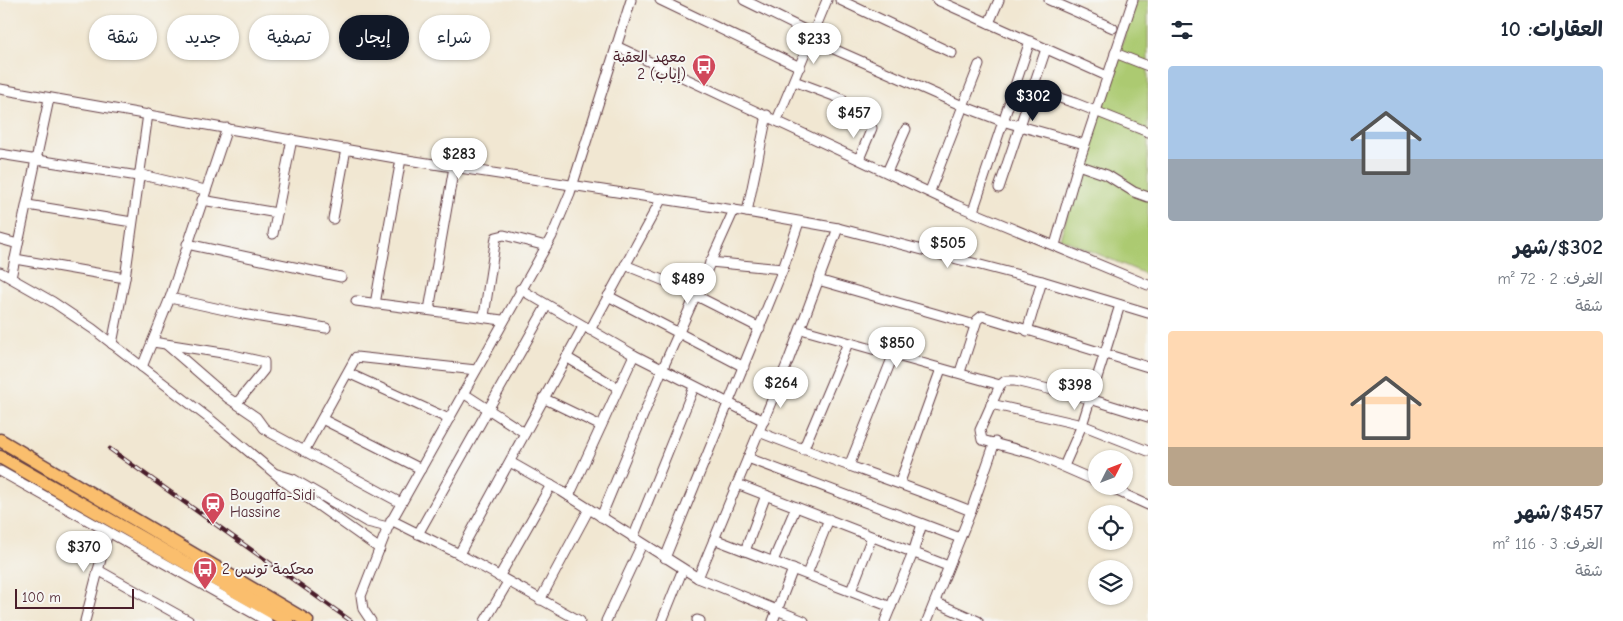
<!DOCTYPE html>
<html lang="ar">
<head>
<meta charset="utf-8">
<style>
	:root { --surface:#fff; --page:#f2f2f3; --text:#1f2937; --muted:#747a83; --accent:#111827 }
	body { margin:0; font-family:"Comic Neue","Playpen Sans Arabic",sans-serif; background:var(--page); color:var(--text); direction:rtl; height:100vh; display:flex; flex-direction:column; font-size:19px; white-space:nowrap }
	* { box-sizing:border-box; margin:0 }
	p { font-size:16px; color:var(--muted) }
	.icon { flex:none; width:28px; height:28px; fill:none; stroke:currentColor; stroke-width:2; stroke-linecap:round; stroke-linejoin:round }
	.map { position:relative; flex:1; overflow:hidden; direction:ltr }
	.panel { display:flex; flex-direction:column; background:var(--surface); width:475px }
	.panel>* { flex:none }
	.hud { position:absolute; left:15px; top:15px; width:475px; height:45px; direction:rtl; display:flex; gap:10px }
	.needle { width:32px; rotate:48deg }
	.controls { position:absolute; left:1088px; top:450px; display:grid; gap:10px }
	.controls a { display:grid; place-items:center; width:45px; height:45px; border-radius:50%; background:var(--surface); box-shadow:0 1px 4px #0004; font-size:25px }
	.scale { position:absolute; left:15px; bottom:12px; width:119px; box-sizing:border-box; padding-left:5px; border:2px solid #4a1f2b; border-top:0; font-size:14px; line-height:18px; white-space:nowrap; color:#4a1f2b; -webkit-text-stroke:4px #f6f6f2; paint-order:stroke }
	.price { position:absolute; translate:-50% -42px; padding:0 11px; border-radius:18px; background:#fff; color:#222; font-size:16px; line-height:32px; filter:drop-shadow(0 1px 2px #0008) }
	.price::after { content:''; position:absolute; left:50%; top:30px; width:15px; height:11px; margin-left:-8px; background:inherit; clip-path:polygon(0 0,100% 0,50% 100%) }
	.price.active { background:var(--accent); color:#fff }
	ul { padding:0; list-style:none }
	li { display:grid; align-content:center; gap:10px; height:265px; padding:0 20px }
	li span { display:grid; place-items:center; height:155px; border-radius:5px; color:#555 }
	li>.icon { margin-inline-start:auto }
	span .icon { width:90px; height:90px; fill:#fffc; stroke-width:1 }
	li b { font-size:21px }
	h2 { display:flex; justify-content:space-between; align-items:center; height:60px; padding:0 20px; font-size:21px }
	.chip { padding:0 18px; border-radius:22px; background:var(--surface); box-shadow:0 1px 4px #0004; font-size:18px; line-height:45px }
	.chip.active { background:var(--accent); color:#fff }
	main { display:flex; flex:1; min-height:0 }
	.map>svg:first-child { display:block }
	.green { fill:#acca71; stroke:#7b744e }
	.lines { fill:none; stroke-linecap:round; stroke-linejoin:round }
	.minor-casing { stroke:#633d44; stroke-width:11 }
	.highway-casing { stroke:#633d44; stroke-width:15 }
	.minor { stroke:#fff; stroke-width:9 }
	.highway { stroke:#fabe6d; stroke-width:12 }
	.rail-casing { stroke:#4a1f2b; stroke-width:4.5 }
	.rail { stroke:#f6f6f2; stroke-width:2.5; stroke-dasharray:8; stroke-linecap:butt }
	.labels { text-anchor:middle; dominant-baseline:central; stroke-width:4; stroke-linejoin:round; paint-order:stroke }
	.poi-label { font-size:15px; fill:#4a1f2b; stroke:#f6f6f2; text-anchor:start }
</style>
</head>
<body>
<main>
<section class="panel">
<h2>العقارات: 10<svg class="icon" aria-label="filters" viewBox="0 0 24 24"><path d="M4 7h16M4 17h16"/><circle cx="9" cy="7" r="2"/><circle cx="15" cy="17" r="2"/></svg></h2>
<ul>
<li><span style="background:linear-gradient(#a9c7e8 60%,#9aa5b1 0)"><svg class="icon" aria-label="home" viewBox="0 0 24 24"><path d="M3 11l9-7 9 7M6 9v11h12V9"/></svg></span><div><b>$302/شهر</b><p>الغرف: 2 · 72 m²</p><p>شقة</p></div></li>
<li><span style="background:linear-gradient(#ffd9b3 75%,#b9a48a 0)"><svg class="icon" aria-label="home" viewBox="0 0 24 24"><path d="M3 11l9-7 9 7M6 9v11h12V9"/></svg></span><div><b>$457/شهر</b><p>الغرف: 3 · 116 m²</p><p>شقة</p></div></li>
</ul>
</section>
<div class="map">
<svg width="1148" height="621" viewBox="0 0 1148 621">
	<rect width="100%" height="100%" fill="#f6f6f2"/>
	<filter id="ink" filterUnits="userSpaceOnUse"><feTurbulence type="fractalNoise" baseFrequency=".02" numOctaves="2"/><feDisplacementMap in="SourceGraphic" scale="10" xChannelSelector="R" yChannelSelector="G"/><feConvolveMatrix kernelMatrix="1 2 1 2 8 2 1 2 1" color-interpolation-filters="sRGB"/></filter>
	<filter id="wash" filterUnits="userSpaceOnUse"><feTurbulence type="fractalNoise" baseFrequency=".0096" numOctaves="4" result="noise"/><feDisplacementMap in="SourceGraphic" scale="20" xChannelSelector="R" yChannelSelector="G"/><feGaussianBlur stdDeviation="1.12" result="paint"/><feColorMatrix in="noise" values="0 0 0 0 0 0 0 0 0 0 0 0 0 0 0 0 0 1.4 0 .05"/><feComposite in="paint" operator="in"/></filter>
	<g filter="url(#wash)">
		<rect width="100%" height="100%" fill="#f1e7d2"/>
		<path class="green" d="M1136,0H1148V275L1060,238Z"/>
	</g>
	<g filter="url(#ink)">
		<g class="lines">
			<g class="minor-casing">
				<g id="minor">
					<path d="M660,0L800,67"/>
					<path d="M744,0L813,34"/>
					<path d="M840,0L952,53"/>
					<path d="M937,0L1107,76"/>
					<path d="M1049,0L1113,28"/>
					<path d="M1133,0L1078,165L1107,175L1134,192L1148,197"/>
					<path d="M989,23L999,0"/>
					<path d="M811,39L965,107L1002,121L1084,144"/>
					<path d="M616,46L956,205L1148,285"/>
					<path d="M1115,53L1148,66"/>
					<path d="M794,81L842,99"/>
					<path d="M0,89L401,159L747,212L838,228L1042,281L1148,313"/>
					<path d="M1032,89L1075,103L1148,132"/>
					<path d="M777,120L827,0"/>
					<path d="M0,154L138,176"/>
					<path d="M859,159L872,128"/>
					<path d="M887,172L906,129"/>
					<path d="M138,174L205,190"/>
					<path d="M999,188L1046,49"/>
					<path d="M930,191L979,65"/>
					<path d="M202,200L277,213"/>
					<path d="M28,205L132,222"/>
					<path d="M973,211L1030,41"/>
					<path d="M747,212L767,115"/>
					<path d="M333,219L346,149"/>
					<path d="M273,234L292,139"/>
					<path d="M0,239L18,244L11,278"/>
					<path d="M18,244L49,99"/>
					<path d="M187,244L341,277"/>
					<path d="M1055,245L1078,165"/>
					<path d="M15,259L125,278"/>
					<path d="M710,262L783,269"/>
					<path d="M625,265L677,286L760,328"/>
					<path d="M0,272L53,302L93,329L211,420L285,482L380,549"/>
					<path d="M818,280L975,325"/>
					<path d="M520,289L634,355L764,421"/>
					<path d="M608,296L744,367"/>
					<path d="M170,298L243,314L326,328"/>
					<path d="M356,301L502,320"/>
					<path d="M375,304L401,159"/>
					<path d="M429,310L454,167"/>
					<path d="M484,316L496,237L504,235L546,246"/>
					<path d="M801,329L1000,385"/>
					<path d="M590,330L662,198"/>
					<path d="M1027,331L1042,281"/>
					<path d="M153,342L229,354L264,362V370L237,403"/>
					<path d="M112,344L125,278L148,114"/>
					<path d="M167,345L228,398L256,417L264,428L271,433L401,503"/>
					<path d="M566,357L618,388"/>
					<path d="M142,367L170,298L227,128"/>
					<path d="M960,372L977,320L982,316L1148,367"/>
					<path d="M348,373L449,419"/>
					<path d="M463,393L525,433"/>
					<path d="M543,398L601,426"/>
					<path d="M991,404L1082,425L1148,451"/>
					<path d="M322,419L421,469"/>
					<path d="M759,432C829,460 901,483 971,511"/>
					<path d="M803,450L848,343"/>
					<path d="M304,451L356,357L476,370"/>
					<path d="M748,458L960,538"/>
					<path d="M510,462L561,491L698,578L804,621"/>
					<path d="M849,466L893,356"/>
					<path d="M1064,466L1082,425L1120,305"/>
					<path d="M0,471L267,621"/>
					<path d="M277,474L293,479L367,522L388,527"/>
					<path d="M1096,481L1034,454L982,440L980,430L1000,385L1005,381H1015L1090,399L1148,417"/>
					<path d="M900,482L941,369"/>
					<path d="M737,484L948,566"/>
					<path d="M1106,486L1148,505"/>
					<path d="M569,496L634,355"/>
					<path d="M601,517L662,370L734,210"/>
					<path d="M391,520L459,554L580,621"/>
					<path d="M418,534L547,305"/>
					<path d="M633,538L694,387"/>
					<path d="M714,539L891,607"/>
					<path d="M745,551L766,495"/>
					<path d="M459,554L583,327"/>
					<path d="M665,558L783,269L799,222"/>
					<path d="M773,561L796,507"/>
					<path d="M98,570L189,621"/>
					<path d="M807,574L829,519"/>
					<path d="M499,577L551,485"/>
					<path d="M698,578L789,359L838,228"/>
					<path d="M851,591L872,537"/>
					<path d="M540,600L589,509"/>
					<path d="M935,602L978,621"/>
					<path d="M697,620L700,621"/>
					<path d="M85,621L108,532"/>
					<path d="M371,621L363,609L361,596L388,527L552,236L570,193L631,0"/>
					<path d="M485,621L508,582"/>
					<path d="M606,621L642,544"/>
					<path d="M662,621L683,569"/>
					<path d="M773,621L793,569"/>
					<path d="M885,621L913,553L922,524"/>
					<path d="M927,621L971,511L995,442"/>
				</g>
			</g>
			<g class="highway-casing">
				<g id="highway">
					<path d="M0,440L307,621"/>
					<path d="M0,457L287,621"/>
				</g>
			</g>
			<use href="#minor" class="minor"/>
			<use href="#highway" class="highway"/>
			<g class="rail-casing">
				<path id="rail" d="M110,449L351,621"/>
			</g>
			<use href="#rail" class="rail"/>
		</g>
	</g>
	<defs>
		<g id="bus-pin" transform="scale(1.25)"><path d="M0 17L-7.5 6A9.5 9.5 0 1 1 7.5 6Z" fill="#d1495b" stroke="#f6f6f2"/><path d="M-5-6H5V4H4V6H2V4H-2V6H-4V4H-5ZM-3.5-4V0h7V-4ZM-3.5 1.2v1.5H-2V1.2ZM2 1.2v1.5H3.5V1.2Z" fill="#fff"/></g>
		<g id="station-pin" transform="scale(1.25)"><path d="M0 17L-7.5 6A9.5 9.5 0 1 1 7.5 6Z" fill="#d1495b" stroke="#f6f6f2"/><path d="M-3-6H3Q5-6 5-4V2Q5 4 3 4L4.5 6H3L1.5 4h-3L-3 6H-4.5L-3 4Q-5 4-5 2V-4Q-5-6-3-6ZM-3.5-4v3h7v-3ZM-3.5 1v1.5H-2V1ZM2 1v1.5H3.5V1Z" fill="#fff"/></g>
	</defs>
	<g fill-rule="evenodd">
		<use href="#bus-pin" x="704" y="66"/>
		<use href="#station-pin" x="213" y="504"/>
		<use href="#bus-pin" x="205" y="569"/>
	</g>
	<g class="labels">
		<g class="poi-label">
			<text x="686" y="57" text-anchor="end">معهد العقبة<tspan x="686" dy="17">2 (إياب)</tspan></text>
			<text x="230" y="495">Bougatfa-Sidi<tspan x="230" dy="17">Hassine</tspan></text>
			<text x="222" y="569">محكمة تونس 2</text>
		</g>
	</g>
</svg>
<div class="controls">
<a><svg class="needle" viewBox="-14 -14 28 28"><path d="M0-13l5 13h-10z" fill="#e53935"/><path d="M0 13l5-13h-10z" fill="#747a83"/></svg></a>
<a><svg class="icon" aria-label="locate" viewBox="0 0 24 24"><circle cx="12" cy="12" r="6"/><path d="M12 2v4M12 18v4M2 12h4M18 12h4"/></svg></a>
<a><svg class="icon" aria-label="layers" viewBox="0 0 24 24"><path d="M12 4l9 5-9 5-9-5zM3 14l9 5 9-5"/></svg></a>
</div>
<div class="scale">100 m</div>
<b class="price" style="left:814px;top:65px">$233</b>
<b class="price active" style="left:1033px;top:122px">$302</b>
<b class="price" style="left:854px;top:139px">$457</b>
<b class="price" style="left:459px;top:180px">$283</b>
<b class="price" style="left:948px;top:269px">$505</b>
<b class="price" style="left:688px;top:305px">$489</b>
<b class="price" style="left:897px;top:369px">$850</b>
<b class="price" style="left:781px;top:409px">$264</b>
<b class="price" style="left:1075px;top:411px">$398</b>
<b class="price" style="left:84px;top:573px">$370</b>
<div class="hud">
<a class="chip">شراء</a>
<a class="chip active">إيجار</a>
<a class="chip">تصفية</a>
<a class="chip">جديد</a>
<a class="chip">شقة</a>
</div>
</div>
</main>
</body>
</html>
